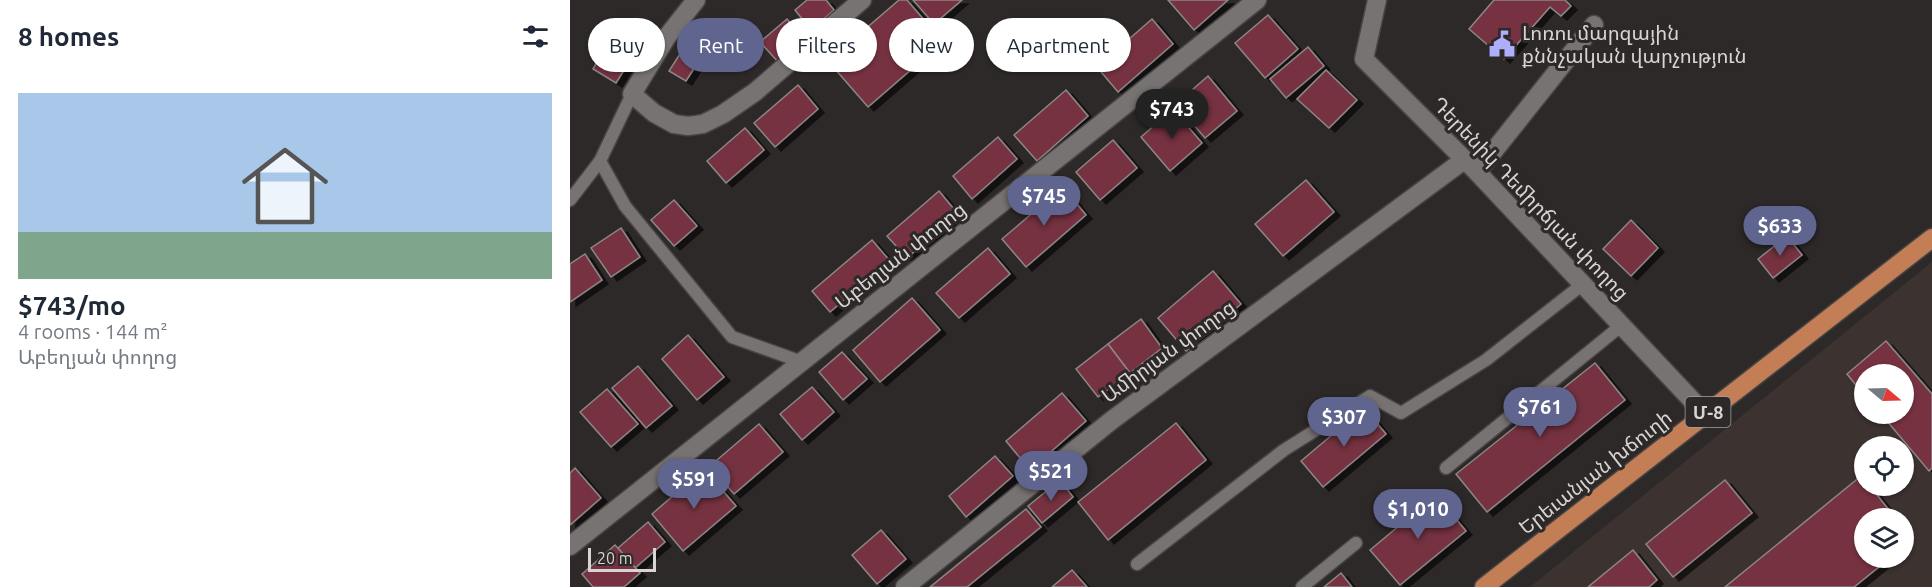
<!DOCTYPE html>
<html lang="en">
<head>
<meta charset="utf-8">
<style>
	:root { --surface:#fff; --page:#f2f2f3; --text:#1f2937; --muted:#747a83; --line:#e0e1e3; --accent:#5f658f }
	body { margin:0; font-family:Ubuntu,"Noto Sans Armenian",sans-serif; background:var(--page); color:var(--text); height:100vh; display:flex; flex-direction:column; font-size:22px; white-space:nowrap }
	* { box-sizing:border-box; margin:0 }
	p { font-size:20px; color:var(--muted) }
	.icon { flex:none; width:33px; height:33px; fill:none; stroke:currentColor; stroke-width:2; stroke-linecap:round; stroke-linejoin:round }
	.map { position:relative; flex:1; overflow:hidden }
	.sheet { display:flex; flex-direction:column; background:var(--surface); width:570px }
	.sheet>* { flex:none }
	.hud { position:absolute; left:18px; top:18px; width:570px; height:54px; display:flex; gap:12px }
	.needle { width:39px; rotate:109deg }
	.tools { position:absolute; left:1284px; top:364px; display:grid; gap:12px }
	.tools a { display:grid; place-items:center; width:60px; height:60px; border-radius:50%; background:var(--surface); box-shadow:0 2px 4px #0004; font-size:30px }
	.scale { position:absolute; left:18px; bottom:15px; width:68px; box-sizing:border-box; padding-left:6px; border:3px solid #d7d4d4; border-top:0; font-size:16px; line-height:21px; white-space:nowrap; color:#d7d4d4; -webkit-text-stroke:4px #2d2928; paint-order:stroke }
	.price { position:absolute; translate:-50% -51px; padding:0 14px; border-radius:21px; background:var(--accent); color:#fff; font-size:20px; line-height:39px; filter:drop-shadow(0 2px 3px #0008) }
	.price::after { content:''; position:absolute; left:50%; top:36px; width:18px; height:14px; margin-left:-9px; background:inherit; clip-path:polygon(0 0,100% 0,50% 100%) }
	.price.current { background:#222; color:#fff }
	ul { padding:0; list-style:none }
	li { display:grid; align-content:center; gap:12px; height:318px; padding:0 18px }
	li+li { border-top:2px solid var(--line) }
	li span { display:grid; place-items:center; height:186px; border-radius:0px; color:#555 }
	li>.icon { margin-inline-start:auto }
	span .icon { width:108px; height:108px; fill:#fffc; stroke-width:1 }
	li b { font-size:26px }
	h2 { display:flex; justify-content:space-between; align-items:center; height:72px; padding:0 18px; font-size:26px }
	.chip { padding:0 21px; border-radius:27px; background:var(--surface); box-shadow:0 2px 4px #0004; font-size:21px; line-height:54px }
	.chip.current { background:var(--accent); color:#fff }
	main { display:flex; flex:1; min-height:0 }
	.map>svg:first-child { display:block }
	.built { fill:#3c3230; fill-rule:evenodd }
	.building { fill:#763241; stroke:#8b8787; stroke-width:1.5; filter:url(#shadow) }
	.lines { fill:none; stroke-linecap:round; stroke-linejoin:round }
	.lane-casing { stroke:#474444; stroke-width:15 }
	.street-casing { stroke:#474444; stroke-width:21 }
	.highway-casing { stroke:#474444; stroke-width:21 }
	.lane { stroke:#777372; stroke-width:12 }
	.street { stroke:#777372; stroke-width:18 }
	.highway { stroke:#c37e56; stroke-width:18 }
	.labels { text-anchor:middle; dominant-baseline:central; stroke-width:6; stroke-linejoin:round; paint-order:stroke }
	.shield { fill:#2d2928; stroke:#a4a1a0; stroke-width:1.5 }
	.shield-label { font-size:18px; font-weight:bold; fill:#d7d4d4 }
	.poi-label { font-size:20px; fill:#d7d4d4; stroke:#2d2928; text-anchor:start }
	.street-label { font-size:20px; fill:#d7d4d4; stroke:#2d2928 }
</style>
</head>
<body>
<main>
<section class="sheet">
<h2>8 homes<svg class="icon" aria-label="filters" viewBox="0 0 24 24"><path d="M4 7h16M4 17h16"/><circle cx="9" cy="7" r="2"/><circle cx="15" cy="17" r="2"/></svg></h2>
<ul>
<li><span style="background:linear-gradient(#a9c7e8 75%,#7fa58c 0)"><svg class="icon" aria-label="home" viewBox="0 0 24 24"><path d="M3 11l9-7 9 7M6 9v11h12V9"/></svg></span><div><b>$743/mo</b><p>4 rooms · 144 m²</p><p>Աբեղյան փողոց</p></div></li>
</ul>
</section>
<div class="map">
<svg width="1362" height="587" viewBox="0 0 1362 587">
	<defs>
		<filter id="shadow"><feDropShadow dx="6" dy="4" stdDeviation="0" flood-color="#0009"/></filter>
	</defs>
	<rect width="100%" height="100%" fill="#2d2928"/>
	<path class="built" d="M1362,262V587H960ZM1294,375H1334V414H1294ZM1294,447H1334V486H1294ZM1294,519H1334V558H1294Z"/>
	<g class="building">
		<path d="M237,0H256L264,10L241,30L225,10Z"/>
		<path d="M329,0H337L373,42L298,107L258,61Z"/>
		<path d="M343,0H392L364,24Z"/>
		<path d="M598,0H658L624,30Z"/>
		<path d="M924,0H995L1001,6L991,16L980,7L934,59L899,29Z"/>
		<path d="M698,15L728,49L695,78L665,43Z"/>
		<path d="M217,19L235,41L209,63L190,42Z"/>
		<path d="M582,19L603,44L548,92L527,67Z"/>
		<path d="M117,43L134,53L116,81L99,71Z"/>
		<path d="M738,47L754,66L716,98L700,79Z"/>
		<path d="M32,53L56,67L46,83L23,69Z"/>
		<path d="M756,70L787,100L759,128L727,99Z"/>
		<path d="M638,76L667,111L635,138L606,104Z"/>
		<path d="M228,85L248,109L205,147L184,123Z"/>
		<path d="M496,90L518,116L467,161L444,135Z"/>
		<path d="M603,109L632,143L600,171L571,137Z"/>
		<path d="M175,128L194,150L156,183L137,161Z"/>
		<path d="M428,137L447,159L402,199L383,176Z"/>
		<path d="M543,140L567,168L530,200L506,172Z"/>
		<path d="M736,180L764,212L713,256L685,224Z"/>
		<path d="M493,187L516,215L456,267L432,239Z"/>
		<path d="M369,191L388,214L337,258L317,236Z"/>
		<path d="M104,200L127,226L104,246L81,220Z"/>
		<path d="M1061,220L1088,248L1061,276L1033,249Z"/>
		<path d="M51,228L70,257L41,277L21,248Z"/>
		<path d="M1217,236L1232,255L1203,278L1188,259Z"/>
		<path d="M302,240L320,261L260,312L242,291Z"/>
		<path d="M418,248L440,274L389,318L366,293Z"/>
		<path d="M15,254L32,280L0,302V264Z"/>
		<path d="M643,271L671,304L616,351L588,318Z"/>
		<path d="M342,298L370,330L310,382L283,350Z"/>
		<path d="M571,319L592,348L560,373L538,344Z"/>
		<path d="M118,335L154,377L127,400L92,359Z"/>
		<path d="M1316,341L1362,394V468L1359,471L1311,414H1334V375H1294V395L1277,374Z"/>
		<path d="M538,344L560,373L528,397L506,369Z"/>
		<path d="M272,352L297,379L273,400L249,372Z"/>
		<path d="M1025,363L1055,400L917,512L886,474Z"/>
		<path d="M68,366L102,406L76,428L42,388Z"/>
		<path d="M242,387L264,412L232,440L210,414Z"/>
		<path d="M37,389L68,424L41,447L10,412Z"/>
		<path d="M492,393L516,421L460,470L436,441Z"/>
		<path d="M794,408L816,434L753,487L731,461Z"/>
		<path d="M606,423L636,460L538,540L508,502Z"/>
		<path d="M189,424L213,452L164,494L140,466Z"/>
		<path d="M425,456L443,476L396,517L379,496Z"/>
		<path d="M5,468L31,498L0,525V473Z"/>
		<path d="M134,469L166,506L113,551L82,514Z"/>
		<path d="M1291,476L1294,480V486H1300L1326,519H1294V558H1320L1284,587H1155Z"/>
		<path d="M490,480L503,497L472,523L458,506Z"/>
		<path d="M1155,480L1182,513L1103,577L1076,544Z"/>
		<path d="M866,495L896,531L830,585L800,550Z"/>
		<path d="M456,509L471,527L397,587H360Z"/>
		<path d="M78,522L95,542L65,568L48,548Z"/>
		<path d="M311,530L336,559L307,584L282,555Z"/>
		<path d="M45,545L70,573L54,587H23L12,574Z"/>
		<path d="M1063,550L1087,580L1079,587H1018Z"/>
		<path d="M502,570L517,587H482Z"/>
		<path d="M771,573L782,587H754Z"/>
	</g>
	<g class="lines">
		<g class="lane-casing">
			<g id="lane">
				<path d="M62,94L30,161L55,206L162,337L232,362"/>
				<path d="M0,200L30,161"/>
				<path d="M876,468L1052,325"/>
				<path d="M567,564L714,450L800,396L831,413L916,360L1013,284"/>
				<path d="M732,587L786,543"/>
			</g>
		</g>
		<g class="street-casing">
			<g id="street">
				<path d="M126,0L96,38L62,94L84,113L104,124L118,126L133,124L153,114L185,92L292,0"/>
				<path d="M807,0L794,59L907,172L1135,414"/>
				<path d="M907,172L1024,25"/>
				<path d="M0,546L687,0"/>
				<path d="M335,587L542,420L894,160"/>
			</g>
		</g>
		<g class="highway-casing">
			<path id="highway" d="M914,587L1362,238"/>
		</g>
		<use href="#lane" class="lane"/>
		<use href="#street" class="street"/>
		<use href="#highway" class="highway"/>
	</g>
	<defs>
		<g id="civic-bare" transform="scale(2.07)"><path d="M-.6-6.5H3V-4.5H.6V-3L4-1V1h2V6H-6V1h2V-1L-.6-3ZM-1.2 2.5V6h2.4V2.5Z" fill="#aeaefb" stroke="#2d2928" stroke-width="2.5" paint-order="stroke"/></g>
	</defs>
	<g fill-rule="evenodd">
		<use href="#civic-bare" x="932" y="44"/>
	</g>
	<g class="labels">
		<rect class="shield" x="1115.5" y="397" width="45" height="30" rx="4.5"/>
		<g class="shield-label">
			<text x="1138" y="412">Մ-8</text>
		</g>
		<g class="poi-label">
			<text x="952" y="32">Լոռու մարզային<tspan x="952" dy="23">քննչական վարչություն</tspan></text>
		</g>
		<g class="street-label">
			<text transform="translate(961 198) rotate(46)">Դերենիկ Դեմիրճյան փողոց</text>
			<text transform="translate(330 255) rotate(-38)">Աբեղյան փողոց</text>
			<text transform="translate(598 351) rotate(-36)">Ամիրյան փողոց</text>
			<text transform="translate(1025 472) rotate(-38)">Երեւանյան խճուղի</text>
		</g>
	</g>
</svg>
<div class="tools">
<a><svg class="needle" viewBox="-14 -14 28 28"><path d="M0-13l5 13h-10z" fill="#e53935"/><path d="M0 13l5-13h-10z" fill="#747a83"/></svg></a>
<a><svg class="icon" aria-label="locate" viewBox="0 0 24 24"><circle cx="12" cy="12" r="6"/><path d="M12 2v4M12 18v4M2 12h4M18 12h4"/></svg></a>
<a><svg class="icon" aria-label="layers" viewBox="0 0 24 24"><path d="M12 4l9 5-9 5-9-5zM3 14l9 5 9-5"/></svg></a>
</div>
<div class="scale">20 m</div>
<b class="price current" style="left:602px;top:140px">$743</b>
<b class="price" style="left:474px;top:227px">$745</b>
<b class="price" style="left:1210px;top:257px">$633</b>
<b class="price" style="left:970px;top:438px">$761</b>
<b class="price" style="left:774px;top:448px">$307</b>
<b class="price" style="left:481px;top:502px">$521</b>
<b class="price" style="left:124px;top:510px">$591</b>
<b class="price" style="left:848px;top:540px">$1,010</b>
<div class="hud">
<a class="chip">Buy</a>
<a class="chip current">Rent</a>
<a class="chip">Filters</a>
<a class="chip">New</a>
<a class="chip">Apartment</a>
</div>
</div>
</main>
</body>
</html>
